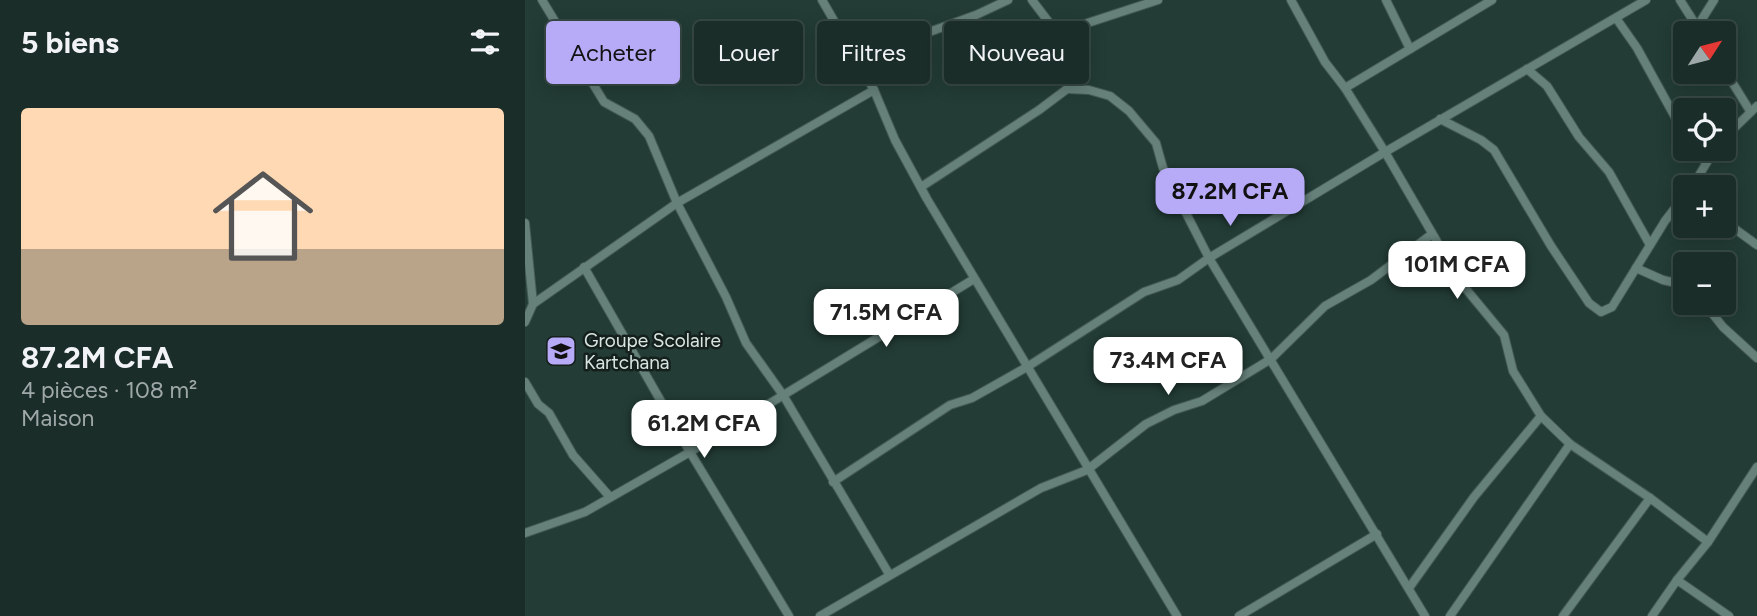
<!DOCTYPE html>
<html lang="fr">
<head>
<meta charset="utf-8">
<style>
	:root { --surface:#1a2d28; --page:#233530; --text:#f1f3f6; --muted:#9fa8a8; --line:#384945; --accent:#b7abf8 }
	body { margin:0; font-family:Figtree,sans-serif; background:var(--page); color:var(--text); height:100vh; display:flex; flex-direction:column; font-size:26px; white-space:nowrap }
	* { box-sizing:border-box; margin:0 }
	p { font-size:23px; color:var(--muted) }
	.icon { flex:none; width:38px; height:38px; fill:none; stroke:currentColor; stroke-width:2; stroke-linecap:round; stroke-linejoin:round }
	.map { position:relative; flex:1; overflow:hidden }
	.drawer { display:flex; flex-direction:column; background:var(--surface); width:525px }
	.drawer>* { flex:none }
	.guide { position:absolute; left:21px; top:21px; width:665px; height:63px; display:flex; gap:14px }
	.needle { width:46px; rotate:54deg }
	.buttons { position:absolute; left:1148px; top:21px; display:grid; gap:14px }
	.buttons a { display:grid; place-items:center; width:63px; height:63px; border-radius:7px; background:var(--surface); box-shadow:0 4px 18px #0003,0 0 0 2px var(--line); font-size:35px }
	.price { position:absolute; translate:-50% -60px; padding:0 16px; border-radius:14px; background:#fff; color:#222; font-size:23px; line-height:46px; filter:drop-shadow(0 2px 4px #0008) }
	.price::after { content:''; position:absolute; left:50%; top:42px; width:21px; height:16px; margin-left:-10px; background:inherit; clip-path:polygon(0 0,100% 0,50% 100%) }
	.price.on { background:var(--accent); color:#111 }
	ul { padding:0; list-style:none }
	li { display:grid; align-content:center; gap:14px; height:371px; padding:0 21px }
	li+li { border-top:2px solid var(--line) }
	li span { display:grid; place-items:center; height:217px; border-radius:7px; color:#555 }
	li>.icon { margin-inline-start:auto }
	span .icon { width:126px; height:126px; fill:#fffc; stroke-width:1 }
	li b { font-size:30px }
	h2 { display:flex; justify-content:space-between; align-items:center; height:84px; padding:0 21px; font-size:30px }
	.chip { padding:0 24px; border-radius:7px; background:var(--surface); box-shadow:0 4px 18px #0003,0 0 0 2px var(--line); font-size:24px; line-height:63px }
	.chip.on { background:var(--accent); color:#111 }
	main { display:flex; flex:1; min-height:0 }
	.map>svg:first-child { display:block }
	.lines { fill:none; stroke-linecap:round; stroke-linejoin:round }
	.street-casing { stroke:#445954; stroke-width:10 }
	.street { stroke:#66817a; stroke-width:8 }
	.labels { text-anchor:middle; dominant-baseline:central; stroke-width:5; stroke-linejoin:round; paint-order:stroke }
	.poi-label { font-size:19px; fill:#d8e6e2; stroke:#15201d; text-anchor:start }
</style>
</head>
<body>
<main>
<section class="drawer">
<h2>5 biens<svg class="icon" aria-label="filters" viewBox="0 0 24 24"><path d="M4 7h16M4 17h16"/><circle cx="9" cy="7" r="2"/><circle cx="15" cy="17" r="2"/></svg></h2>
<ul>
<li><span style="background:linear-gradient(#ffd9b3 65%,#b9a48a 0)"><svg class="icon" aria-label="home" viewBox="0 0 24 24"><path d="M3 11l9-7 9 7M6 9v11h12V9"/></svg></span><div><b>87.2M CFA</b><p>4 pièces · 108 m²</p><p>Maison</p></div></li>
</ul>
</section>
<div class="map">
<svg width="1232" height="616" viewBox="0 0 1232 616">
	<rect width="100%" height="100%" fill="#233c36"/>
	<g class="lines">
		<g class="street-casing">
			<g id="street">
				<path d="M17,0L79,102L110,119L124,136L152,203L201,297L221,343L258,395L364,574"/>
				<path d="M297,0L349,90L370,140L402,199L652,616"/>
				<path d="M766,0L800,62L820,88L860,152L936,283L979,335L988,371L1016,416L1045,444L1125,498L1183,542"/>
				<path d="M861,0L885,49"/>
				<path d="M1155,0L1176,33"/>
				<path d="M1091,18L1112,48L1160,135"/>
				<path d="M1172,27L1189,0"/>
				<path d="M532,33L633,0"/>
				<path d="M336,68L396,35L451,15L483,0"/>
				<path d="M1002,69L1022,86L1054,137L1084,172L1125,245"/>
				<path d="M1199,69L1225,111"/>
				<path d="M820,88L967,0"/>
				<path d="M542,89L564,90L585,96L604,111L631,143L638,168L684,258L900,616"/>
				<path d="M915,119L956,140L969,150L1026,246L1064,303L1076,312L1087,307L1140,221L1160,195"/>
				<path d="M1199,138L1232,106"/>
				<path d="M1170,149L1181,163"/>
				<path d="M396,187L514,110L542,89L549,67L545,50L507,0"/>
				<path d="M1167,187L1190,149"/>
				<path d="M1199,221L1232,245"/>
				<path d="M0,223L8,304L0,322"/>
				<path d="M59,267L165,452L264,616"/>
				<path d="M1111,268L1138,280L1160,285"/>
				<path d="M1179,303L1198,327L1232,358"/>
				<path d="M8,304L152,203L349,90"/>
				<path d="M0,382L13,404L24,413L48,455L85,497"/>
				<path d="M308,482L425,405L447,398L502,367L619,292L653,280L684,258L860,152L1121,0"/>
				<path d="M0,533L60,512L165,452L449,279"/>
				<path d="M1152,580L1204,616"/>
				<path d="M884,588L949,497L1016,416"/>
				<path d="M295,616L516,488L562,470L621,424L649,410L677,401L746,359L800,306L846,280L907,234"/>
				<path d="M714,616L852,534"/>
				<path d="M925,616L1045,444"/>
				<path d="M1038,616L1125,498"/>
				<path d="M1127,616L1152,580L1183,542L1232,467"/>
			</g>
		</g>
		<use href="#street" class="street"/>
	</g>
	<defs>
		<g id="school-square" transform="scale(1.575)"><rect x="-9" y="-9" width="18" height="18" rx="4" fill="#b7abf8" stroke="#15201d"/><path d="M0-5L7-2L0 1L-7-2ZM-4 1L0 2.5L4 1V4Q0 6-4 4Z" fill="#111"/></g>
	</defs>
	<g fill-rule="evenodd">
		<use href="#school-square" x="36" y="351"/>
	</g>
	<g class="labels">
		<g class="poi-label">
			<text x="59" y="340">Groupe Scolaire<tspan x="59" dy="22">Kartchana</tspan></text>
		</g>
	</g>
</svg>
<div class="buttons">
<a><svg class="needle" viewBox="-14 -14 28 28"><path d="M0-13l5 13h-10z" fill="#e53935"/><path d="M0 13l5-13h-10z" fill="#9fa8a8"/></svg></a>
<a><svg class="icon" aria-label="locate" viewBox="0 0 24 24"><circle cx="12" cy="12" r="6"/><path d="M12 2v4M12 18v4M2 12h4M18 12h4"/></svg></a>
<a>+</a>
<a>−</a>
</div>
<b class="price on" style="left:705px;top:228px">87.2M CFA</b>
<b class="price" style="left:932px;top:301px">101M CFA</b>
<b class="price" style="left:361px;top:349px">71.5M CFA</b>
<b class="price" style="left:643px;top:397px">73.4M CFA</b>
<b class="price" style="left:179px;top:460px">61.2M CFA</b>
<div class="guide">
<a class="chip on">Acheter</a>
<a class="chip">Louer</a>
<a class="chip">Filtres</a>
<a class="chip">Nouveau</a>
</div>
</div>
</main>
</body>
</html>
